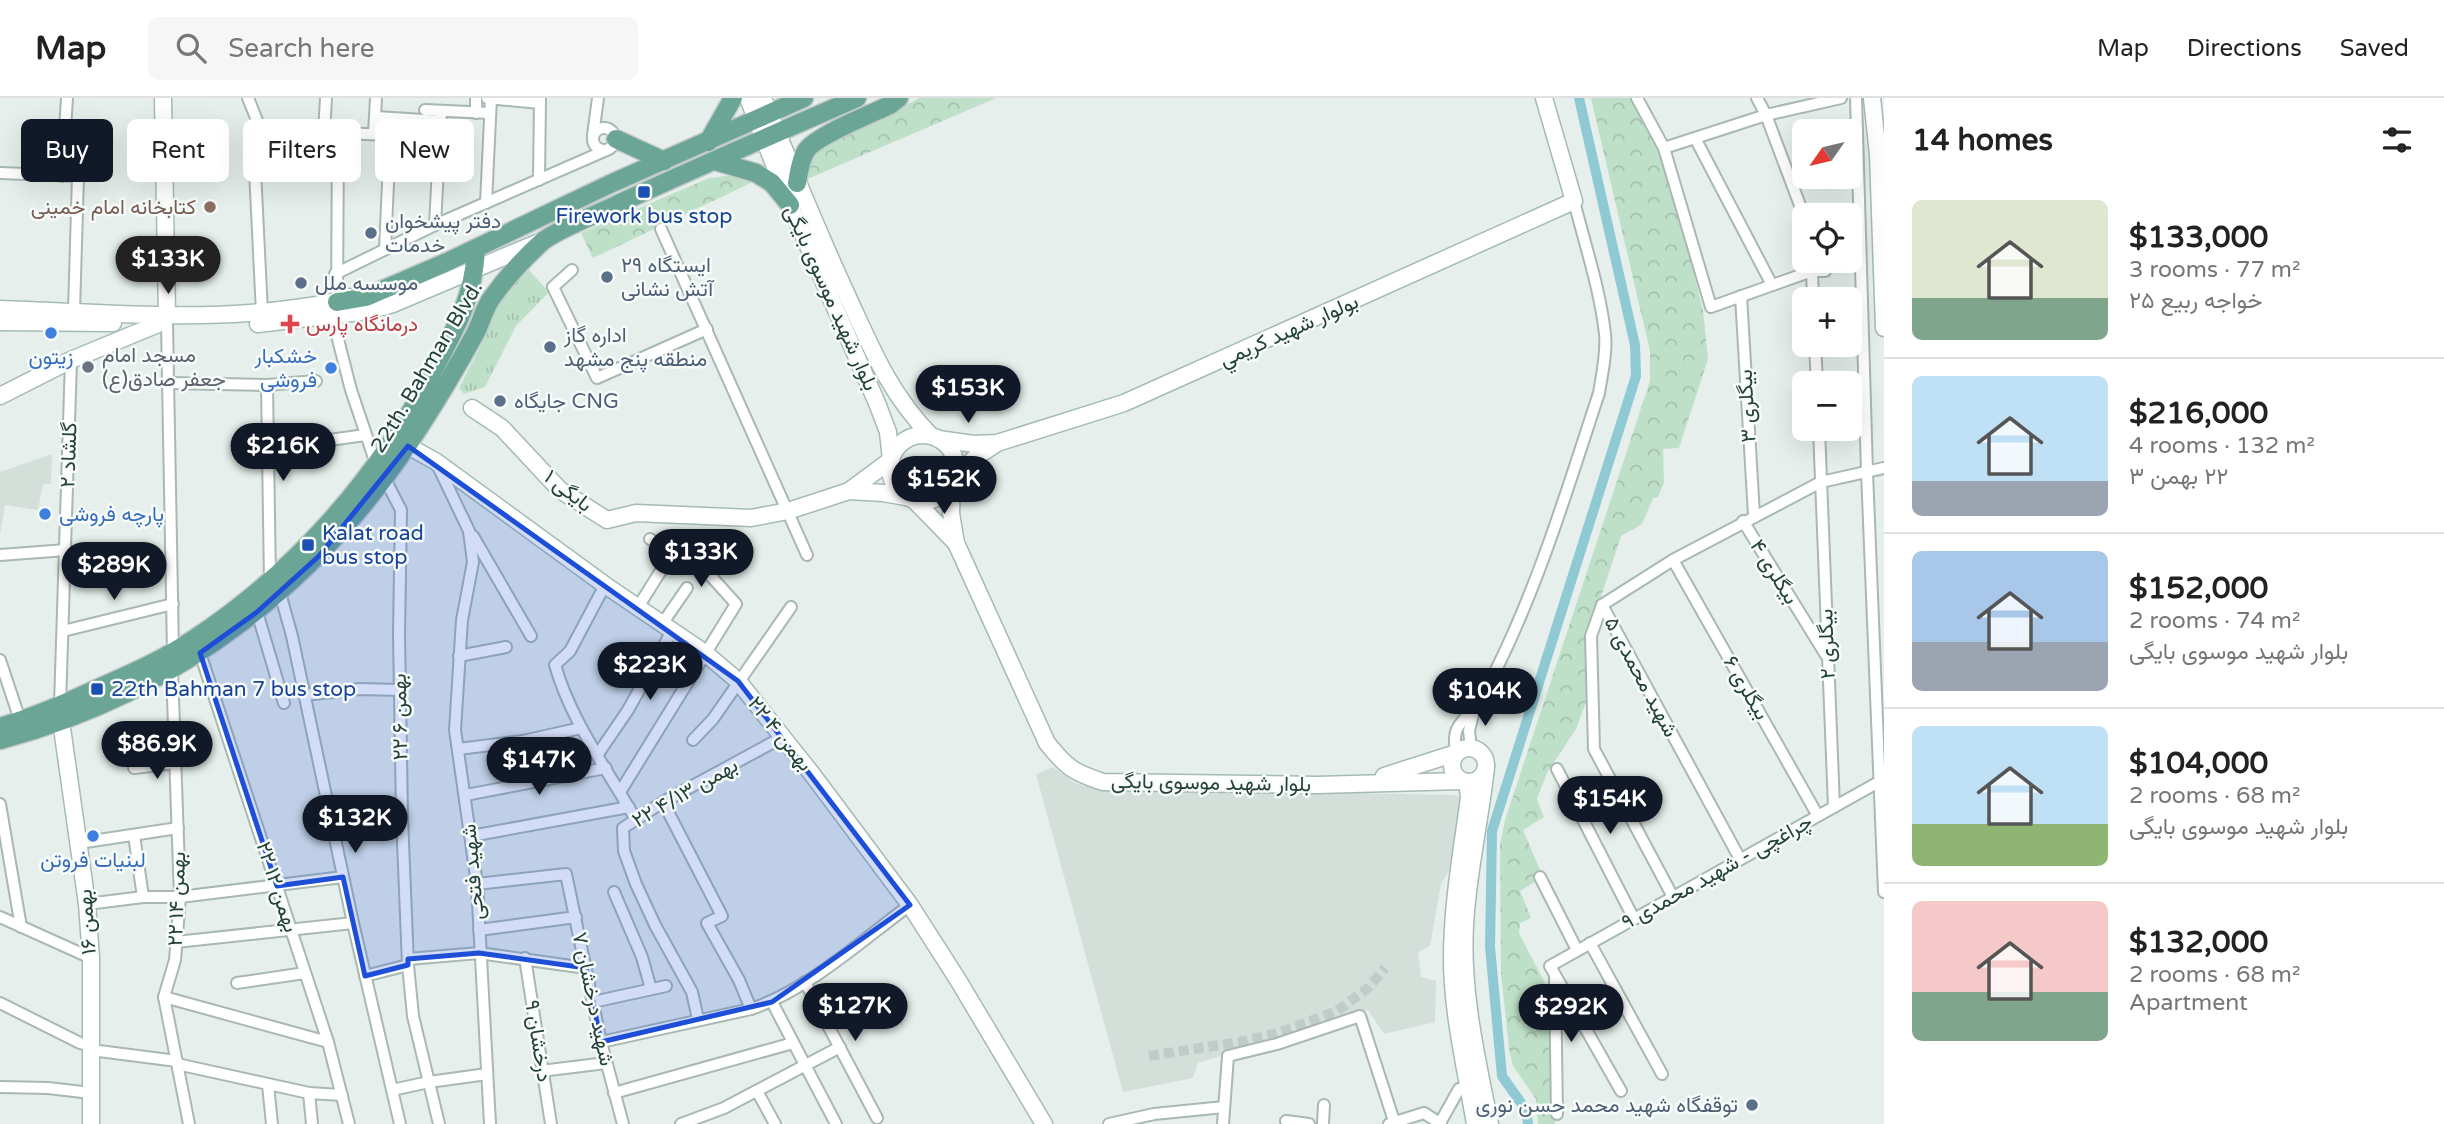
<!DOCTYPE html>
<html lang="en">
<head>
<meta charset="utf-8">
<style>
	:root { --surface:#fff; --page:#f6f6f6; --text:#222; --muted:#767676; --line:#e0e0e0; --accent:#111827 }
	body { margin:0; font-family:"Varela Round",Vazirmatn,sans-serif; background:var(--page); color:var(--text); height:100vh; display:flex; flex-direction:column; font-size:26px; white-space:nowrap }
	* { box-sizing:border-box; margin:0 }
	p { font-size:23px; color:var(--muted) }
	.icon { flex:none; width:38px; height:38px; fill:none; stroke:currentColor; stroke-width:2; stroke-linecap:round; stroke-linejoin:round }
	.map { position:relative; flex:1; overflow:hidden }
	.drawer { display:flex; flex-direction:column; background:var(--surface); width:560px }
	.drawer>* { flex:none }
	.top-card { position:absolute; left:21px; top:21px; width:665px; height:63px; display:flex; gap:14px }
	.needle { width:46px; rotate:236deg }
	.tools { position:absolute; left:1792px; top:21px; display:grid; gap:14px }
	.tools a { display:grid; place-items:center; width:70px; height:70px; border-radius:10px; background:var(--surface); box-shadow:0 7px 28px #0002; font-size:35px }
	.price { position:absolute; translate:-50% -60px; padding:0 16px; border-radius:24px; background:var(--accent); color:#fff; font-size:23px; line-height:46px; filter:drop-shadow(0 2px 4px #0008) }
	.price::after { content:''; position:absolute; left:50%; top:42px; width:21px; height:16px; margin-left:-10px; background:inherit; clip-path:polygon(0 0,100% 0,50% 100%) }
	.price.on { background:#222; color:#fff }
	ul { padding:0; list-style:none }
	li { display:flex; align-items:center; gap:21px; height:175px; padding:0 28px }
	li+li { border-top:2px solid var(--line) }
	li span { display:grid; place-items:center; flex:none; width:196px; height:140px; border-radius:10px; color:#555 }
	li>.icon { margin-inline-start:auto }
	span .icon { width:84px; height:84px; fill:#fffc; stroke-width:1 }
	li b { font-size:30px }
	h2 { display:flex; justify-content:space-between; align-items:center; height:84px; padding:0 28px; font-size:30px }
	.pill { padding:0 24px; border-radius:10px; background:var(--surface); box-shadow:0 7px 28px #0002; font-size:24px; line-height:63px }
	.pill.on { background:var(--accent); color:#fff }
	header { display:flex; align-items:center; gap:42px; box-sizing:border-box; height:98px; padding:0 35px; background:var(--surface); border-bottom:2px solid var(--line) }
	header strong { font-size:33px }
	nav { display:flex; gap:38px; margin-inline-start:auto; font-size:24px }
	.search { width:490px; height:63px; background:var(--page); display:flex; align-items:center; gap:18px; box-sizing:border-box; padding:0 24px; border-radius:10px; color:var(--muted); font-size:26px }
	main { display:flex; flex:1; min-height:0 }
	.map>svg:first-child { display:block }
	.built { fill:#d4dfda }
	.grass { fill:url(#grass-tufts) }
	.park { fill:url(#park-crowns) }
	.lines { fill:none; stroke-linecap:round; stroke-linejoin:round }
	.canal { stroke:#8ec9d4; stroke-width:10 }
	.street-tunnel { stroke:#bfccc8; stroke-width:10; stroke-dasharray:10 5; stroke-linecap:butt }
	.street-casing { stroke:#a8b8b2; stroke-width:14 }
	.secondary-casing { stroke:#a4bbb3; stroke-width:19 }
	.primary-casing { stroke:#c2cac8; stroke-width:21 }
	.street { stroke:#fff; stroke-width:10 }
	.secondary { stroke:#fff; stroke-width:16 }
	.primary { stroke:#6aa596; stroke-width:18 }
	.marked { fill:#1d4ed8; fill-opacity:0.2; stroke:#1d4ed8; stroke-width:5; stroke-linejoin:round }
	.transit-dot { fill:#1a4fb4; stroke:#f7fbf9; stroke-width:2.5 }
	.education-dot { fill:#8d6e63; stroke:#f7fbf9; stroke-width:2.5 }
	.service-dot { fill:#5c6f8a; stroke:#f7fbf9; stroke-width:2.5 }
	.health-dot { fill:#e0444e; stroke:#f7fbf9; stroke-width:2.5 }
	.shop-dot { fill:#3f7fe0; stroke:#f7fbf9; stroke-width:2.5 }
	.worship-dot { fill:#6b7280; stroke:#f7fbf9; stroke-width:2.5 }
	.labels { text-anchor:middle; dominant-baseline:central; stroke-width:5; stroke-linejoin:round; paint-order:stroke }
	.education-label { font-size:21px; fill:#785e54; stroke:#f7fbf9; text-anchor:end }
	.transit-label { font-size:21px; fill:#164399; stroke:#f7fbf9; text-anchor:start }
	.service-label { font-size:21px; fill:#4e5e75; stroke:#f7fbf9; text-anchor:start }
	.street-label { font-size:21px; fill:#24423a; stroke:#f7fbf9 }
	.health-label { font-size:21px; fill:#be3a42; stroke:#f7fbf9; text-anchor:start }
	.worship-label { font-size:21px; fill:#5b616d; stroke:#f7fbf9; text-anchor:start }
	.shop-label { font-size:21px; fill:#366cbe; stroke:#f7fbf9 }
</style>
</head>
<body>
<header>
<strong>Map</strong>
<div class="search"><svg class="icon" aria-label="search" viewBox="0 0 24 24"><circle cx="10" cy="10" r="6"/><path d="M15 15l6 6"/></svg>Search here</div>
<nav><a>Map</a><a>Directions</a><a>Saved</a></nav>
</header>
<main>
<div class="map">
<svg width="1884" height="1026" viewBox="0 0 1884 1026">
	<defs>
		<pattern id="grass-tufts" width="24" height="20" patternUnits="userSpaceOnUse" patternTransform="scale(1.75)"><rect width="24" height="20" fill="#bfe0c8"/><path d="M3 7l-1-3M5 7V3M7 7l1-3M15 17l-1-3M17 17v-4M19 17l1-3" fill="none" stroke="#a4c1ad"/></pattern>
		<pattern id="park-crowns" width="20" height="18" patternUnits="userSpaceOnUse" patternTransform="scale(1.75)"><rect width="20" height="18" fill="#bfe0c8"/><path d="M2 6a3 3 0 1 1 6 0M12 15a3 3 0 1 1 6 0" fill="none" stroke="#a4c1ad"/></pattern>
	</defs>
	<rect width="100%" height="100%" fill="#e6efeb"/>
	<g class="built">
		<path d="M52,356L51,386H43L38,412L5,407L0,436V374Z"/>
		<path d="M1053,669L1073,684L1093,690L1455,697L1459,699L1454,764L1441,786L1430,848L1418,854L1421,879L1436,883L1435,924L1384,936L1368,912L1198,965L1193,980L1123,994L1036,676Z"/>
	</g>
	<path class="grass" d="M527,170L549,194L516,228L485,289L464,296L459,290L487,235L493,204Z"/>
	<g class="park">
		<path d="M920,0H996L805,82L808,66L814,52Z"/>
		<path d="M1591,0H1634L1662,50L1703,212L1708,261L1679,350L1663,351L1664,385L1658,399L1653,400L1642,426L1621,438L1587,541L1586,604L1576,631L1547,675L1537,701L1544,719L1523,732L1543,779L1520,793L1531,820L1520,825L1519,835L1548,891L1555,1026H1538L1536,1001L1513,968L1509,951L1501,875L1500,747L1505,722L1650,283V253Z"/>
		<path d="M735,77L753,84L593,160L581,135L709,80Z"/>
	</g>
	<g class="lines">
		<path class="canal" d="M1528,1026L1526,1012L1502,978L1490,849L1492,733L1636,278L1635,247L1579,0"/>
		<path class="street-tunnel" d="M1149,958L1245,943L1281,934L1337,913L1368,890L1385,870"/>
		<g class="street-casing">
			<g id="street">
				<path d="M248,0L266,45"/>
				<path d="M487,0L540,5"/>
				<path d="M1637,0L1664,50L1711,209L1812,173H1825L1821,163"/>
				<path d="M1757,0L1766,17L1804,118"/>
				<path d="M1856,0L1867,374L1884,794"/>
				<path d="M425,12L490,15"/>
				<path d="M476,15V0"/>
				<path d="M376,19L440,23"/>
				<circle cx="604" cy="41" r="11"/>
				<path d="M324,35L326,0"/>
				<path d="M374,36L376,0"/>
				<path d="M593,37L598,0"/>
				<path d="M1695,40L1772,187"/>
				<path d="M1664,50L1766,17L1841,0"/>
				<path d="M0,75L78,78L74,213"/>
				<path d="M62,78L67,0"/>
				<path d="M539,82L540,0"/>
				<path d="M486,105L491,0"/>
				<path d="M435,127L441,13"/>
				<path d="M661,131L807,457"/>
				<path d="M385,151L391,20"/>
				<path d="M572,172L553,189L597,280L707,231"/>
				<path d="M1812,173L1813,201"/>
				<path d="M335,176L435,127L609,51"/>
				<path d="M1741,198L1754,417"/>
				<path d="M337,204L338,35"/>
				<path d="M262,215L254,52C292,31 348,35 390,37"/>
				<path d="M332,218L351,292L377,369"/>
				<path d="M167,226L173,554"/>
				<path d="M1815,247L1817,285"/>
				<path d="M169,285L267,287L316,283"/>
				<path d="M267,287L270,484"/>
				<path d="M1819,331L1834,709"/>
				<path d="M266,351L365,337"/>
				<path d="M437,366L469,433L473,464L462,522L455,632L477,786L490,1026"/>
				<path d="M385,381L401,412L399,536L402,719L408,867L413,918L439,1026"/>
				<path d="M1743,423L1826,557"/>
				<path d="M473,438L531,538"/>
				<path d="M0,457L66,452"/>
				<path d="M1673,462L1818,718"/>
				<path d="M605,487L570,553L555,567C571,623 607,671 636,722"/>
				<path d="M280,495L292,538L353,825L400,1026"/>
				<path d="M1602,507L1673,462L1821,384L1884,370"/>
				<path d="M1602,507L1591,538L1594,651L1673,799"/>
				<path d="M1602,507L1740,761"/>
				<path d="M638,509L662,471"/>
				<path d="M257,514L284,605"/>
				<path d="M662,526L687,490"/>
				<path d="M63,533L173,506"/>
				<path d="M200,555L328,944L349,1026"/>
				<path d="M459,558L506,549"/>
				<path d="M0,562L20,622"/>
				<path d="M172,571L180,799L175,862L164,899L189,1026"/>
				<path d="M304,597L360,591L400,592"/>
				<path d="M60,607L71,262"/>
				<path d="M693,642L713,621L791,509"/>
				<path d="M1471,650L1469,633L1474,612"/>
				<path d="M458,651L523,643L581,630"/>
				<path d="M1456,655C1452,628 1459,629 1474,609C1483,598 1490,584 1496,572C1540,483 1568,389 1599,295C1602,276 1607,255 1605,236C1600,191 1585,147 1574,103"/>
				<path d="M598,656L628,612L672,533"/>
				<path d="M134,670L175,665"/>
				<path d="M1557,671L1634,821"/>
				<path d="M620,694L736,506L709,476L650,441"/>
				<path d="M466,697L606,670"/>
				<path d="M663,704L722,818L707,825L739,882L751,911"/>
				<path d="M0,706L21,829"/>
				<path d="M134,737L143,799"/>
				<path d="M471,738L629,709"/>
				<path d="M79,745L178,730"/>
				<path d="M1540,779L1577,852"/>
				<path d="M477,786L566,776L601,944L623,1026"/>
				<path d="M614,794L642,859L651,891"/>
				<path d="M87,806L143,799H180L343,779"/>
				<path d="M0,819L91,860"/>
				<path d="M479,832L576,819"/>
				<path d="M176,844L353,825"/>
				<path d="M1590,845L1662,976"/>
				<path d="M525,860L551,1026"/>
				<path d="M408,861L479,855L586,870"/>
				<path d="M365,878L408,867"/>
				<path d="M1555,879L1557,1016"/>
				<path d="M805,884L877,1020"/>
				<path d="M237,885L305,875"/>
				<path d="M164,899L328,944"/>
				<path d="M593,904L666,888"/>
				<path d="M772,904L836,1026"/>
				<path d="M0,905L80,945L91,948"/>
				<path d="M698,921L692,894L655,827L636,786L624,753L623,730L663,704L781,640"/>
				<path d="M601,944L751,911C808,892 861,843 910,807"/>
				<path d="M91,952L177,963"/>
				<path d="M177,966L309,995L342,997"/>
				<path d="M541,973L606,965"/>
				<path d="M268,987L272,1026"/>
				<path d="M0,989L48,990L91,995"/>
				<path d="M392,992L429,984L487,976"/>
				<path d="M757,993L775,1026"/>
				<path d="M1621,993L1550,868L1884,681"/>
				<path d="M309,995L312,1026"/>
				<path d="M614,995L793,945"/>
				<path d="M1286,1023L1309,1026"/>
				<path d="M1440,1025L1459,991L1469,990"/>
				<path d="M681,1026L724,1010L840,949"/>
				<path d="M1109,1026L1154,1016L1224,1009"/>
				<path d="M1223,1026L1228,958L1277,946L1360,918L1394,1023"/>
				<path d="M1323,1026L1324,1007"/>
				<path d="M1389,1026L1424,1015L1441,1026"/>
			</g>
		</g>
		<g class="secondary-casing">
			<g id="secondary">
				<path d="M163,0L167,216"/>
				<path d="M763,0C791,67 817,132 847,197C872,251 889,295 931,338"/>
				<path d="M1872,0L1878,57L1884,230"/>
				<path d="M0,211C98,214 199,224 296,210C315,207 332,206 349,199"/>
				<path d="M0,224L113,225"/>
				<path d="M258,226L368,213L393,206L539,144"/>
				<path d="M0,298L71,262L158,226"/>
				<path d="M472,310L502,330L560,392L607,422L636,415L751,420L788,413L849,393L891,362L888,334L877,305L790,107L748,0"/>
				<circle cx="923" cy="370" r="33"/>
				<path d="M938,341L974,346L997,345L1124,305L1574,103L1544,0"/>
				<path d="M408,348L435,363L605,487L705,555L738,583L812,676L910,807L958,882L1044,1026"/>
				<path d="M955,379L976,359L997,345"/>
				<path d="M952,386L951,415L956,445L1047,645C1067,670 1073,674 1103,684L1317,687L1461,683"/>
				<path d="M849,393L883,395L906,399"/>
				<path d="M914,402L956,445"/>
				<path d="M61,623L87,806L91,860V1026"/>
				<circle cx="1469" cy="667" r="17"/>
				<path d="M1486,669C1481,717 1470,765 1466,813C1459,884 1476,957 1490,1026"/>
				<path d="M1384,678L1456,655"/>
				<path d="M1467,684L1469,699C1462,753 1452,806 1452,860C1452,915 1466,972 1475,1026"/>
			</g>
		</g>
		<g class="primary-casing">
			<g id="primary">
				<path d="M616,41L664,63"/>
				<path d="M708,44L733,0"/>
				<path d="M715,63L756,75L772,85L790,107"/>
				<path d="M797,85C799,75 800,62 806,53C815,38 871,16 890,7L899,0"/>
				<path d="M337,204L366,199L447,164L610,86L804,0"/>
				<path d="M0,629C32,620 64,606 94,592C128,577 163,562 194,541C294,475 377,382 432,275C454,233 474,200 476,151"/>
				<path d="M0,642C181,594 325,480 424,322C442,294 459,265 475,236C481,225 484,211 491,201C506,180 524,160 543,143C560,130 598,116 618,106C697,69 777,35 857,0"/>
			</g>
		</g>
		<use href="#street" class="street"/>
		<use href="#secondary" class="secondary"/>
		<use href="#primary" class="primary"/>
	</g>
	<path class="marked" d="M408,348L738,583L910,807L772,904L601,944L586,870L479,855L408,861V867L365,878L343,779L277,788L200,555L257,514L319,458Z"/>
	<g class="transit-dot">
		<rect x="637" y="87" width="14" height="14" rx="3.5"/>
		<rect x="301" y="440" width="14" height="14" rx="3.5"/>
		<rect x="90" y="584" width="14" height="14" rx="3.5"/>
	</g>
	<circle class="education-dot" cx="210" cy="109" r="7"/>
	<g class="service-dot">
		<circle cx="371" cy="135" r="7"/>
		<circle cx="607" cy="179" r="7"/>
		<circle cx="301" cy="185" r="7"/>
		<circle cx="550" cy="249" r="7"/>
		<circle cx="500" cy="303" r="7"/>
		<circle cx="1752" cy="1007" r="7"/>
	</g>
	<path class="health-dot" d="M286.5 215.5h7v7h7v7h-7v7h-7v-7h-7v-7h7z"/>
	<g class="shop-dot">
		<circle cx="51" cy="235" r="7"/>
		<circle cx="331" cy="270" r="7"/>
		<circle cx="45" cy="416" r="7"/>
		<circle cx="93" cy="738" r="7"/>
	</g>
	<circle class="worship-dot" cx="88" cy="269" r="7"/>
	<g class="labels">
		<g class="education-label">
			<text x="196" y="109">کتابخانه امام خمینی</text>
		</g>
		<g class="transit-label">
			<text x="644" y="118" text-anchor="middle">Firework bus stop</text>
			<text x="322" y="435">Kalat road<tspan x="322" dy="24">bus stop</tspan></text>
			<text x="111" y="591">22th Bahman 7 bus stop</text>
		</g>
		<g class="service-label">
			<text x="385" y="123">دفتر پیشخوان<tspan x="385" dy="24">خدمات</tspan></text>
			<text x="621" y="167">ایستگاه ۲۹<tspan x="621" dy="24">آتش نشانی</tspan></text>
			<text x="315" y="185">موسسه ملل</text>
			<text x="564" y="237">اداره گاز<tspan x="564" dy="24">منطقه پنج مشهد</tspan></text>
			<text x="514" y="303">جایگاه CNG</text>
			<text x="1738" y="1007" text-anchor="end">توقفگاه شهید محمد حسن نوری</text>
		</g>
		<g class="street-label">
			<text transform="translate(831 200) rotate(66)">بلوار شهید موسوی بایگی</text>
			<text transform="translate(1289 233) rotate(-24)">بولوار شهيد كريمي</text>
			<text transform="translate(427 269) rotate(-59)">22th. Bahman Blvd.</text>
			<text transform="translate(1747 308) rotate(-93)">بیگلری ۳</text>
			<text transform="translate(69 357) rotate(-88)">گلشاد ۲</text>
			<text transform="translate(568 393) rotate(38)">بایگی ۱</text>
			<text transform="translate(1774 474) rotate(58)">بیگلری ۴</text>
			<text transform="translate(1827 546) rotate(-92)">بیگلری ۲</text>
			<text transform="translate(1641 579) rotate(62)">شهید محمدی ۵</text>
			<text transform="translate(1746 590) rotate(60)">بیگلری ۶</text>
			<text transform="translate(400 619) rotate(-91)">۲۲ بهمن ۶</text>
			<text transform="translate(780 636) rotate(51)">۲۲ بهمن ۴</text>
			<text transform="translate(1211 685) rotate(1)">بلوار شهید موسوی بایگی</text>
			<text transform="translate(685 695) rotate(-30)">۲۲ بهمن ۴/۱۳</text>
			<text transform="translate(473 774) rotate(-95)">شهید فتحی</text>
			<text transform="translate(1717 774) rotate(-29)">۹ چراغچی - شهید محمدی</text>
			<text transform="translate(277 789) rotate(72)">۲۲ بهمن ۱۲</text>
			<text transform="translate(177 801) rotate(-88)">۲۲ بهمن ۱۴</text>
			<text transform="translate(87 824) rotate(-94)">بهمن ۱۶</text>
			<text transform="translate(593 901) rotate(78)">شهید درخشان ۷</text>
			<text transform="translate(538 943) rotate(81)">درخشان ۹</text>
		</g>
		<g class="health-label">
			<text x="306" y="226">درمانگاه پارس</text>
		</g>
		<g class="worship-label">
			<text x="102" y="257">مسجد امام<tspan x="102" dy="24">جعفر صادق(ع)</tspan></text>
		</g>
		<g class="shop-label">
			<text x="317" y="258" text-anchor="end">خشکبار<tspan x="317" dy="24">فروشی</tspan></text>
			<text x="51" y="259">زیتون</text>
			<text x="59" y="416" text-anchor="start">پارچه فروشی</text>
			<text x="93" y="762">لبنیات فروتن</text>
		</g>
	</g>
</svg>
<div class="tools">
<a><svg class="needle" viewBox="-14 -14 28 28"><path d="M0-13l5 13h-10z" fill="#e53935"/><path d="M0 13l5-13h-10z" fill="#767676"/></svg></a>
<a><svg class="icon" aria-label="locate" viewBox="0 0 24 24"><circle cx="12" cy="12" r="6"/><path d="M12 2v4M12 18v4M2 12h4M18 12h4"/></svg></a>
<a>+</a>
<a>−</a>
</div>
<b class="price on" style="left:168px;top:198px">$133K</b>
<b class="price" style="left:968px;top:327px">$153K</b>
<b class="price" style="left:283px;top:385px">$216K</b>
<b class="price" style="left:944px;top:418px">$152K</b>
<b class="price" style="left:701px;top:491px">$133K</b>
<b class="price" style="left:114px;top:504px">$289K</b>
<b class="price" style="left:650px;top:604px">$223K</b>
<b class="price" style="left:1485px;top:630px">$104K</b>
<b class="price" style="left:157px;top:683px">$86.9K</b>
<b class="price" style="left:539px;top:699px">$147K</b>
<b class="price" style="left:1610px;top:738px">$154K</b>
<b class="price" style="left:355px;top:757px">$132K</b>
<b class="price" style="left:855px;top:945px">$127K</b>
<b class="price" style="left:1571px;top:946px">$292K</b>
<div class="top-card">
<a class="pill on">Buy</a>
<a class="pill">Rent</a>
<a class="pill">Filters</a>
<a class="pill">New</a>
</div>
</div>
<section class="drawer">
<h2>14 homes<svg class="icon" aria-label="filters" viewBox="0 0 24 24"><path d="M4 7h16M4 17h16"/><circle cx="9" cy="7" r="2"/><circle cx="15" cy="17" r="2"/></svg></h2>
<ul>
<li><span style="background:linear-gradient(#dfe7d0 70%,#7fa58c 0)"><svg class="icon" aria-label="home" viewBox="0 0 24 24"><path d="M3 11l9-7 9 7M6 9v11h12V9"/></svg></span><div><b>$133,000</b><p>3 rooms · 77 m²</p><p>خواجه ربیع ۲۵</p></div></li>
<li><span style="background:linear-gradient(#bfe0f5 75%,#9aa5b1 0)"><svg class="icon" aria-label="home" viewBox="0 0 24 24"><path d="M3 11l9-7 9 7M6 9v11h12V9"/></svg></span><div><b>$216,000</b><p>4 rooms · 132 m²</p><p>٢٢ بهمن ۳</p></div></li>
<li><span style="background:linear-gradient(#a9c7e8 65%,#9aa5b1 0)"><svg class="icon" aria-label="home" viewBox="0 0 24 24"><path d="M3 11l9-7 9 7M6 9v11h12V9"/></svg></span><div><b>$152,000</b><p>2 rooms · 74 m²</p><p>بلوار شهید موسوی بایگی</p></div></li>
<li><span style="background:linear-gradient(#bfe0f5 70%,#8fb573 0)"><svg class="icon" aria-label="home" viewBox="0 0 24 24"><path d="M3 11l9-7 9 7M6 9v11h12V9"/></svg></span><div><b>$104,000</b><p>2 rooms · 68 m²</p><p>بلوار شهید موسوی بایگی</p></div></li>
<li><span style="background:linear-gradient(#f6c9c9 65%,#7fa58c 0)"><svg class="icon" aria-label="home" viewBox="0 0 24 24"><path d="M3 11l9-7 9 7M6 9v11h12V9"/></svg></span><div><b>$132,000</b><p>2 rooms · 68 m²</p><p>Apartment</p></div></li>
</ul>
</section>
</main>
</body>
</html>
